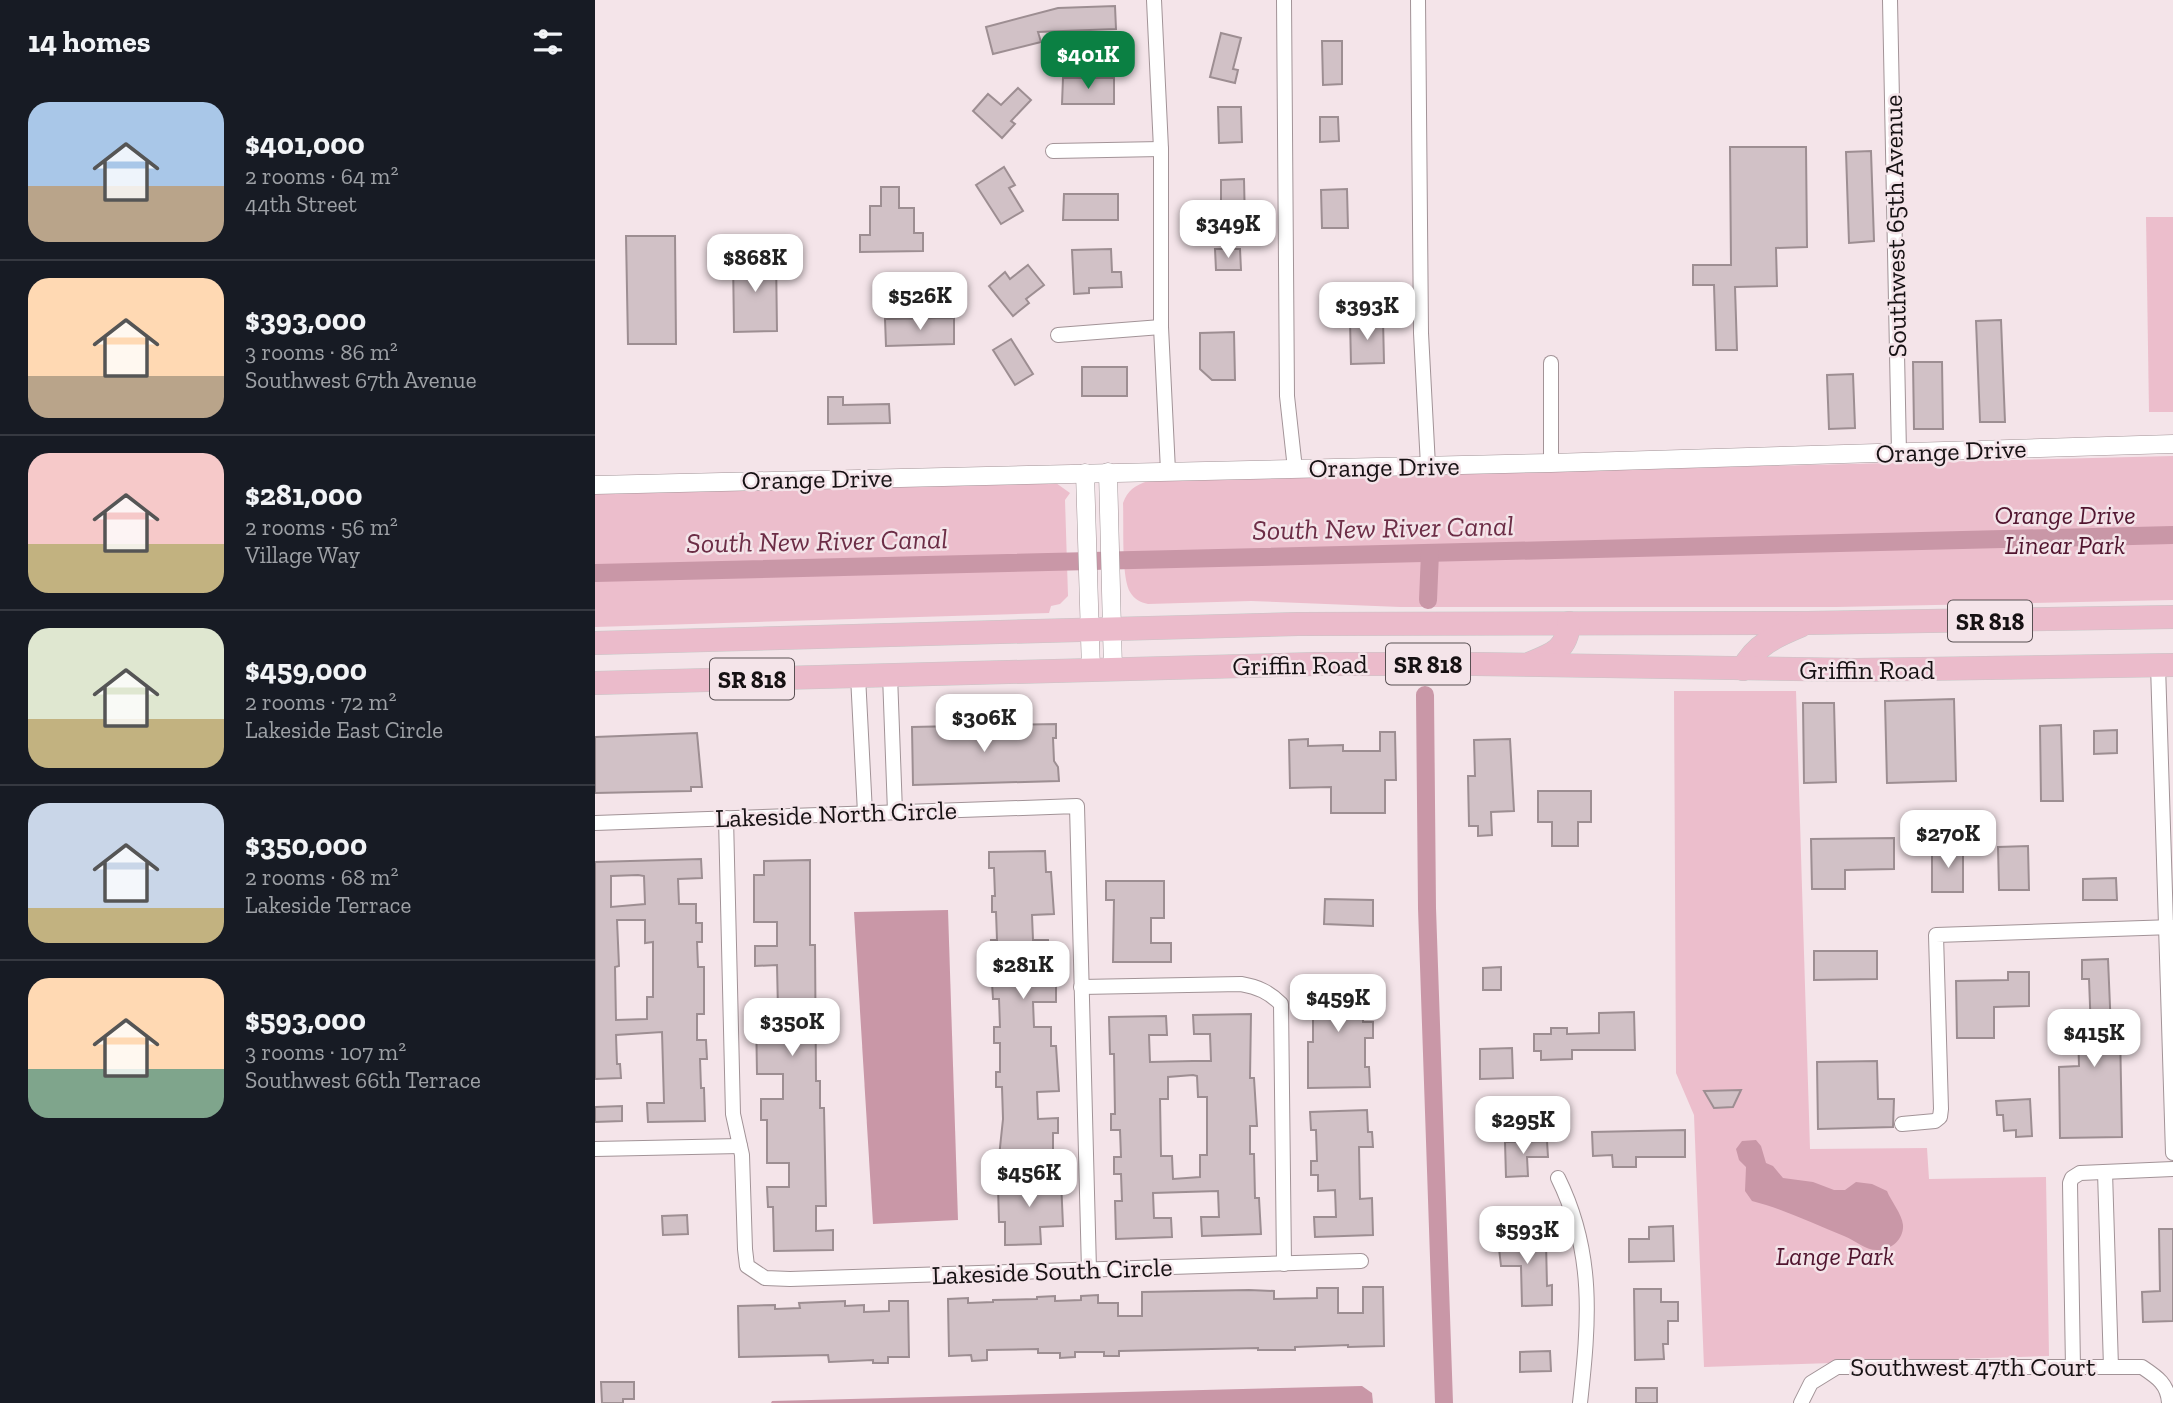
<!DOCTYPE html>
<html lang="en">
<head>
<meta charset="utf-8">
<style>
	:root { --surface:#171b24; --page:#242831; --text:#f1f3f6; --muted:#9ea1a6; --line:#363941; --accent:#0b8043 }
	body { margin:0; font-family:"Zilla Slab",serif; background:var(--page); color:var(--text); height:100vh; display:flex; flex-direction:column; font-size:26px; white-space:nowrap }
	* { box-sizing:border-box; margin:0 }
	p { font-size:23px; color:var(--muted) }
	.icon { flex:none; width:38px; height:38px; fill:none; stroke:currentColor; stroke-width:2; stroke-linecap:round; stroke-linejoin:round }
	.map { position:relative; flex:1; overflow:hidden }
	.panel { display:flex; flex-direction:column; background:var(--surface); width:595px }
	.panel>* { flex:none }
	.price { position:absolute; translate:-50% -60px; padding:0 16px; border-radius:14px; background:#fff; color:#222; font-size:23px; line-height:46px; filter:drop-shadow(0 2px 4px #0008) }
	.price::after { content:''; position:absolute; left:50%; top:42px; width:21px; height:16px; margin-left:-10px; background:inherit; clip-path:polygon(0 0,100% 0,50% 100%) }
	.price.current { background:var(--accent); color:#fff }
	ul { padding:0; list-style:none }
	li { display:flex; align-items:center; gap:21px; height:175px; padding:0 28px }
	li+li { border-top:2px solid var(--line) }
	li span { display:grid; place-items:center; flex:none; width:196px; height:140px; border-radius:21px; color:#555 }
	li>.icon { margin-inline-start:auto }
	span .icon { width:84px; height:84px; fill:#fffc; stroke-width:1 }
	li b { font-size:30px }
	h2 { display:flex; justify-content:space-between; align-items:center; height:84px; padding:0 28px; font-size:30px }
	main { display:flex; flex:1; min-height:0 }
	.map>svg:first-child { display:block }
	.green { fill:#ecbecc }
	.water { fill:#c997a7 }
	.lines { fill:none; stroke-linecap:round; stroke-linejoin:round }
	.canal { stroke:#c997a7; stroke-width:18 }
	.building { fill:#d1c1c6; stroke:#9d8e92; stroke-width:2; fill-rule:evenodd }
	.minor-casing { stroke:#a29397; stroke-width:16 }
	.tertiary-casing { stroke:#a29397; stroke-width:19 }
	.primary-casing { stroke:#c7c6c6; stroke-width:24 }
	.minor { stroke:#fff; stroke-width:14 }
	.tertiary { stroke:#fff; stroke-width:18 }
	.primary { stroke:#ebbbcb; stroke-width:23 }
	.labels { text-anchor:middle; dominant-baseline:central; stroke-width:5; stroke-linejoin:round; paint-order:stroke }
	.shield { fill:#f4e4e9; stroke:#595053; stroke-width:2 }
	.shield-label { font-size:24px; font-weight:bold; fill:#161113 }
	.street-label { font-size:26px; fill:#161113; stroke:#f4e4e9 }
	.park-label { font-size:26px; font-style:italic; fill:#51152f; stroke:#f4e4e9 }
	.water-label { font-size:28px; font-style:italic; fill:#6c2d46; stroke:#f4e4e9 }
</style>
</head>
<body>
<main>
<section class="panel">
<h2>14 homes<svg class="icon" aria-label="filters" viewBox="0 0 24 24"><path d="M4 7h16M4 17h16"/><circle cx="9" cy="7" r="2"/><circle cx="15" cy="17" r="2"/></svg></h2>
<ul>
<li><span style="background:linear-gradient(#a9c7e8 60%,#b9a48a 0)"><svg class="icon" aria-label="home" viewBox="0 0 24 24"><path d="M3 11l9-7 9 7M6 9v11h12V9"/></svg></span><div><b>$401,000</b><p>2 rooms · 64 m²</p><p>44th Street</p></div></li>
<li><span style="background:linear-gradient(#ffd9b3 70%,#b9a48a 0)"><svg class="icon" aria-label="home" viewBox="0 0 24 24"><path d="M3 11l9-7 9 7M6 9v11h12V9"/></svg></span><div><b>$393,000</b><p>3 rooms · 86 m²</p><p>Southwest 67th Avenue</p></div></li>
<li><span style="background:linear-gradient(#f6c9c9 65%,#c2b280 0)"><svg class="icon" aria-label="home" viewBox="0 0 24 24"><path d="M3 11l9-7 9 7M6 9v11h12V9"/></svg></span><div><b>$281,000</b><p>2 rooms · 56 m²</p><p>Village Way</p></div></li>
<li><span style="background:linear-gradient(#dfe7d0 65%,#c2b280 0)"><svg class="icon" aria-label="home" viewBox="0 0 24 24"><path d="M3 11l9-7 9 7M6 9v11h12V9"/></svg></span><div><b>$459,000</b><p>2 rooms · 72 m²</p><p>Lakeside East Circle</p></div></li>
<li><span style="background:linear-gradient(#c9d6e8 75%,#c2b280 0)"><svg class="icon" aria-label="home" viewBox="0 0 24 24"><path d="M3 11l9-7 9 7M6 9v11h12V9"/></svg></span><div><b>$350,000</b><p>2 rooms · 68 m²</p><p>Lakeside Terrace</p></div></li>
<li><span style="background:linear-gradient(#ffd9b3 65%,#7fa58c 0)"><svg class="icon" aria-label="home" viewBox="0 0 24 24"><path d="M3 11l9-7 9 7M6 9v11h12V9"/></svg></span><div><b>$593,000</b><p>3 rooms · 107 m²</p><p>Southwest 66th Terrace</p></div></li>
</ul>
</section>
<div class="map">
<svg width="1578" height="1403" viewBox="0 0 1578 1403">
	<rect width="100%" height="100%" fill="#f4e4e9"/>
	<g class="green">
		<path d="M1551,217H1578V412H1554Z"/>
		<path d="M1578,456V600L1241,607H805L656,601L553,604C545,602 540,600 535,592C526,576 529,524 528,503C533,490 539,486 553,481Z"/>
		<path d="M450,481L461,483L475,493L470,500L473,596L465,604L456,606L454,613L0,627V493Z"/>
		<path d="M1079,691H1201L1215,1149L1332,1148L1334,1179L1451,1177L1454,1356L1109,1367L1099,1115L1081,1073Z"/>
	</g>
	<g class="water">
		<path d="M353,910L363,1220L278,1224L259,912Z"/>
		<path d="M1161,1140L1166,1146L1171,1163L1178,1166L1188,1178L1218,1182L1239,1190H1250L1261,1182L1277,1184L1292,1191C1296,1201 1307,1214 1308,1225C1309,1238 1297,1250 1284,1250C1270,1251 1262,1241 1249,1236C1219,1224 1189,1209 1157,1201L1150,1191L1151,1167L1144,1160L1141,1149L1147,1141Z"/>
		<path d="M767,1386L777,1393L778,1403H176L177,1401Z"/>
	</g>
	<g class="lines">
		<g class="canal">
			<path d="M0,573L1578,535"/>
			<path d="M833,600L835,553"/>
			<path d="M830,695L832,908L849,1403"/>
		</g>
	</g>
	<g class="building">
		<path d="M520,6L521,29L443,32L446,42L398,54L391,27L463,8Z"/>
		<path d="M626,33L646,38L638,69L643,70L640,83L615,77Z"/>
		<path d="M727,41H747V84L728,85Z"/>
		<path d="M468,78H519V104H467Z"/>
		<path d="M423,88L436,100L416,121L420,124L407,138L378,111L393,94L406,105Z"/>
		<path d="M623,107H646L647,142L624,143Z"/>
		<path d="M725,117H743L744,141L725,142Z"/>
		<path d="M1135,147H1211L1212,247L1181,248L1182,286L1140,287L1142,350H1121L1119,285H1098V265H1136Z"/>
		<path d="M1276,151L1279,241L1254,243L1251,152Z"/>
		<path d="M409,167L420,185L414,188L428,211L406,224L381,185Z"/>
		<path d="M649,179L650,224L626,225V180Z"/>
		<path d="M286,187H304V208H319V233H328V251L265,252V235H275V206H286Z"/>
		<path d="M752,189L753,228H727L726,190Z"/>
		<path d="M469,194H523V220H468Z"/>
		<path d="M31,236H80L81,344H33Z"/>
		<path d="M516,249L517,272H526L527,287L494,288V293L479,294L477,250Z"/>
		<path d="M620,249H645L646,270H621Z"/>
		<path d="M181,256L182,331L139,332L138,257Z"/>
		<path d="M433,265L449,285L431,299L434,303L418,316L394,286L410,272L415,279Z"/>
		<path d="M359,318V344L291,346L290,319Z"/>
		<path d="M788,319L789,363L756,364L755,320Z"/>
		<path d="M1406,320L1410,422H1385L1381,321Z"/>
		<path d="M639,332L640,380H617L605,369V333Z"/>
		<path d="M416,339L438,374L420,385L398,350Z"/>
		<path d="M1318,362H1347L1348,429H1319Z"/>
		<rect x="487" y="367" width="45" height="29"/>
		<path d="M1258,374L1260,428L1234,429L1232,375Z"/>
		<path d="M233,397H248V405L294,404L295,423L233,424Z"/>
		<path d="M1359,699L1361,781L1292,783L1290,701Z"/>
		<path d="M1208,703H1239L1241,782L1209,783Z"/>
		<path d="M461,724V738H458L459,761L463,767L464,781L318,785L317,727Z"/>
		<path d="M1466,725L1468,801H1446L1445,726Z"/>
		<path d="M1522,730V753L1499,754V731Z"/>
		<path d="M785,732H800L801,780H790V813H736V787L695,788L694,740L713,739V746L748,745V751H785Z"/>
		<path d="M102,733L107,787H96V791L0,793V737Z"/>
		<path d="M915,739L919,811L896,812L897,835L883,836V826H874L873,776H880L879,740Z"/>
		<path d="M943,791H996V822H983V846H957V822H943Z"/>
		<path d="M1299,838V869L1250,870V889H1217L1216,839Z"/>
		<path d="M1433,846L1434,890H1404L1403,847Z"/>
		<path d="M1368,847V892H1337V848Z"/>
		<path d="M450,851L451,872H456L459,914L437,915L438,940H453L454,959H459L458,983H461V1002H438L439,1027H456V1046H461L464,1091L442,1092L443,1119L463,1118V1133H458V1156L404,1157L408,1119L407,1087H401V1072H405V1043H399V1027H405L404,999H398L397,983H402V956H397L396,940H402L401,912H397V896H400L399,868H394V852Z"/>
		<path d="M106,859L107,878L83,879L84,904H101V923H107V942H102L103,967H109V1014H102V1040H111L112,1059H105L106,1088H109L110,1121L53,1122L52,1103H69L67,1032L21,1035L22,1064H25L26,1078L0,1079V862ZM43,875L49,876L50,904L16,907V876ZM22,920H50V943L58,942V997H52V1019L21,1020L20,967L24,966Z"/>
		<path d="M215,860V945H220L221,1081H225V1108H229L231,1206H221V1231L238,1230V1250L179,1251L178,1207H173L172,1187H194V1163H172V1120H166V1099H188V1074H162L161,1012L183,1011L182,965L160,966V946H182V922H159V875H169V861Z"/>
		<path d="M1521,878L1522,900H1488V879Z"/>
		<path d="M511,881H569V918H556V943H576V962H518L519,900H511Z"/>
		<path d="M730,899L778,900V926L729,924Z"/>
		<path d="M1219,951H1282V979L1219,980Z"/>
		<path d="M1513,959L1516,1030H1525L1527,1137L1465,1138L1464,1067L1484,1066L1483,1031H1496L1494,979H1487V960Z"/>
		<path d="M906,967V990H888V968Z"/>
		<path d="M1413,972H1434V1006L1399,1007V1038H1362L1361,981L1413,980Z"/>
		<path d="M716,979H772V993H768V1022H778V1038H770V1067H774L775,1087L713,1088V1042H718V1016H711V999L716,998Z"/>
		<path d="M1039,1012L1040,1050H977V1059L946,1060V1051H939V1034H956V1028H972V1034L1004,1033V1013Z"/>
		<path d="M656,1014L655,1078H659L662,1126H655V1154H659L660,1198H664L666,1234L607,1236L606,1217H624L623,1191L558,1193L559,1218H576L577,1237L521,1239L520,1201H527L526,1174H519V1157H526L525,1130H516V1114H520L519,1054H515L514,1017L571,1016L572,1035H554L555,1062L598,1061H616L615,1034H599L598,1015ZM598,1075L602,1076L603,1097H612V1155H605V1177L578,1179L577,1156H566L565,1099H573V1077Z"/>
		<path d="M917,1048L918,1078L885,1079V1049Z"/>
		<path d="M1282,1061L1283,1099H1299L1298,1127L1223,1129L1222,1062Z"/>
		<path d="M1146,1090L1138,1107L1119,1108L1109,1091Z"/>
		<path d="M1435,1099L1437,1136L1421,1137V1130L1409,1131L1408,1115H1402L1401,1101Z"/>
		<path d="M27,1106V1121L0,1122V1107Z"/>
		<path d="M772,1110L773,1132H777L778,1147H764L765,1199L777,1198L778,1235L720,1237L719,1217H741L740,1190L723,1191V1175H716V1161H722L721,1130H716L715,1112Z"/>
		<path d="M1090,1130V1157H1041V1167H1018L1017,1155L998,1156L997,1132Z"/>
		<path d="M952,1141L953,1157H932L933,1176L911,1177L910,1142Z"/>
		<path d="M407,1180H466L468,1226L445,1227L446,1244L410,1245V1222H404L403,1186H407Z"/>
		<path d="M92,1215L93,1234L68,1235L67,1216Z"/>
		<path d="M1078,1226L1079,1261L1034,1262V1239H1054V1227Z"/>
		<path d="M1564,1229H1578V1321L1548,1322L1547,1292L1565,1291Z"/>
		<path d="M902,1231H929V1243L951,1242L952,1286L957,1285V1305L927,1306L926,1266H906Z"/>
		<path d="M768,1287H788L789,1346L753,1347V1345L700,1347V1350H663V1348L524,1351V1356H509V1352H480V1357L465,1358V1353H443V1349L392,1350V1360L377,1361L376,1355L354,1356L353,1299L373,1298V1303L398,1302V1300L442,1299V1297L460,1296V1301L486,1300V1296L503,1295V1303H523V1316H547V1292L654,1290L679,1291V1299L722,1298V1288H743V1313H768Z"/>
		<path d="M1039,1289H1066V1302H1083V1321H1073V1344H1068L1069,1359L1040,1360Z"/>
		<path d="M250,1301V1306L269,1305V1312L294,1311V1301H313L314,1357H293V1363H278V1360L234,1362L233,1355L144,1357L143,1306L180,1305V1309L205,1308L204,1303Z"/>
		<path d="M955,1351L956,1371L925,1372V1352Z"/>
		<path d="M6,1382H39V1399H28V1403H7Z"/>
		<rect x="1041" y="1388" width="21" height="15"/>
	</g>
	<g class="lines">
		<g class="minor-casing">
			<g id="minor">
				<path d="M559,0L566,149V327L573,471"/>
				<path d="M689,0L692,396L700,469"/>
				<path d="M823,0L826,333L833,466"/>
				<path d="M1295,0L1304,453"/>
				<path d="M458,151L566,149"/>
				<path d="M463,335L566,327"/>
				<path d="M956,363V463"/>
				<path d="M1563,665L1578,1153"/>
				<path d="M295,675L300,812"/>
				<path d="M263,676L270,813"/>
				<path d="M131,818L138,1114L147,1155L150,1249L152,1266L170,1278L195,1279L766,1261"/>
				<path d="M0,823L482,806L494,1270"/>
				<path d="M486,987L646,984C663,987 674,992 686,1004L689,1264"/>
				<path d="M1307,1124L1340,1121L1345,1117L1346,1109L1341,935L1578,927"/>
				<path d="M0,1149L145,1146"/>
				<path d="M1510,1172L1516,1367"/>
				<path d="M963,1178C1000,1253 994,1322 985,1403"/>
				<path d="M1478,1368L1475,1183L1477,1178L1485,1173L1578,1169"/>
				<path d="M1206,1403L1216,1383L1242,1367H1547C1562,1377 1573,1384 1574,1403"/>
			</g>
		</g>
		<g class="tertiary-casing">
			<g id="tertiary">
				<path d="M513,472L518,669"/>
				<path d="M490,473L496,670"/>
				<path d="M0,485L956,463L1578,444"/>
			</g>
		</g>
		<g class="primary-casing">
			<g id="primary">
				<path d="M0,643L703,624L1212,623L1578,617"/>
				<path d="M936,663C959,654 972,649 974,623"/>
				<path d="M1148,669C1160,645 1181,636 1205,626"/>
				<path d="M0,683L720,664H880L1261,670L1578,665"/>
			</g>
		</g>
		<use href="#minor" class="minor"/>
		<use href="#tertiary" class="tertiary"/>
		<use href="#primary" class="primary"/>
	</g>
	<g class="labels">
		<g class="shield">
			<rect x="1353" y="600.5" width="84" height="41" rx="5"/>
			<rect x="791" y="643.5" width="84" height="41" rx="5"/>
			<rect x="115" y="658.5" width="84" height="41" rx="5"/>
		</g>
		<g class="shield-label">
			<text x="1395" y="621">SR 818</text>
			<text x="833" y="664">SR 818</text>
			<text x="157" y="679">SR 818</text>
		</g>
		<g class="street-label">
			<text transform="translate(1300 226) rotate(-91)">Southwest 65th Avenue</text>
			<text transform="translate(1356 451) rotate(-2)">Orange Drive</text>
			<text transform="translate(789 467) rotate(-1)">Orange Drive</text>
			<text transform="translate(222 479) rotate(-1)">Orange Drive</text>
			<text transform="translate(705 665) rotate(-1)">Griffin Road</text>
			<text x="1272" y="670">Griffin Road</text>
			<text transform="translate(241 814) rotate(-2)">Lakeside North Circle</text>
			<text transform="translate(457 1271) rotate(-2)">Lakeside South Circle</text>
			<text x="1378" y="1367">Southwest 47th Court</text>
		</g>
		<g class="park-label">
			<text x="1470" y="515">Orange Drive<tspan x="1470" dy="30">Linear Park</tspan></text>
			<text x="1240" y="1256">Lange Park</text>
		</g>
		<g class="water-label">
			<text transform="translate(788 528) rotate(-1)">South New River Canal</text>
			<text transform="translate(222 541) rotate(-1)">South New River Canal</text>
		</g>
	</g>
</svg>
<b class="price current" style="left:493px;top:91px">$401K</b>
<b class="price" style="left:633px;top:260px">$349K</b>
<b class="price" style="left:160px;top:294px">$868K</b>
<b class="price" style="left:325px;top:332px">$526K</b>
<b class="price" style="left:772px;top:342px">$393K</b>
<b class="price" style="left:389px;top:754px">$306K</b>
<b class="price" style="left:1353px;top:870px">$270K</b>
<b class="price" style="left:428px;top:1001px">$281K</b>
<b class="price" style="left:743px;top:1034px">$459K</b>
<b class="price" style="left:197px;top:1058px">$350K</b>
<b class="price" style="left:1499px;top:1069px">$415K</b>
<b class="price" style="left:928px;top:1156px">$295K</b>
<b class="price" style="left:434px;top:1209px">$456K</b>
<b class="price" style="left:932px;top:1266px">$593K</b>
</div>
</main>
</body>
</html>
